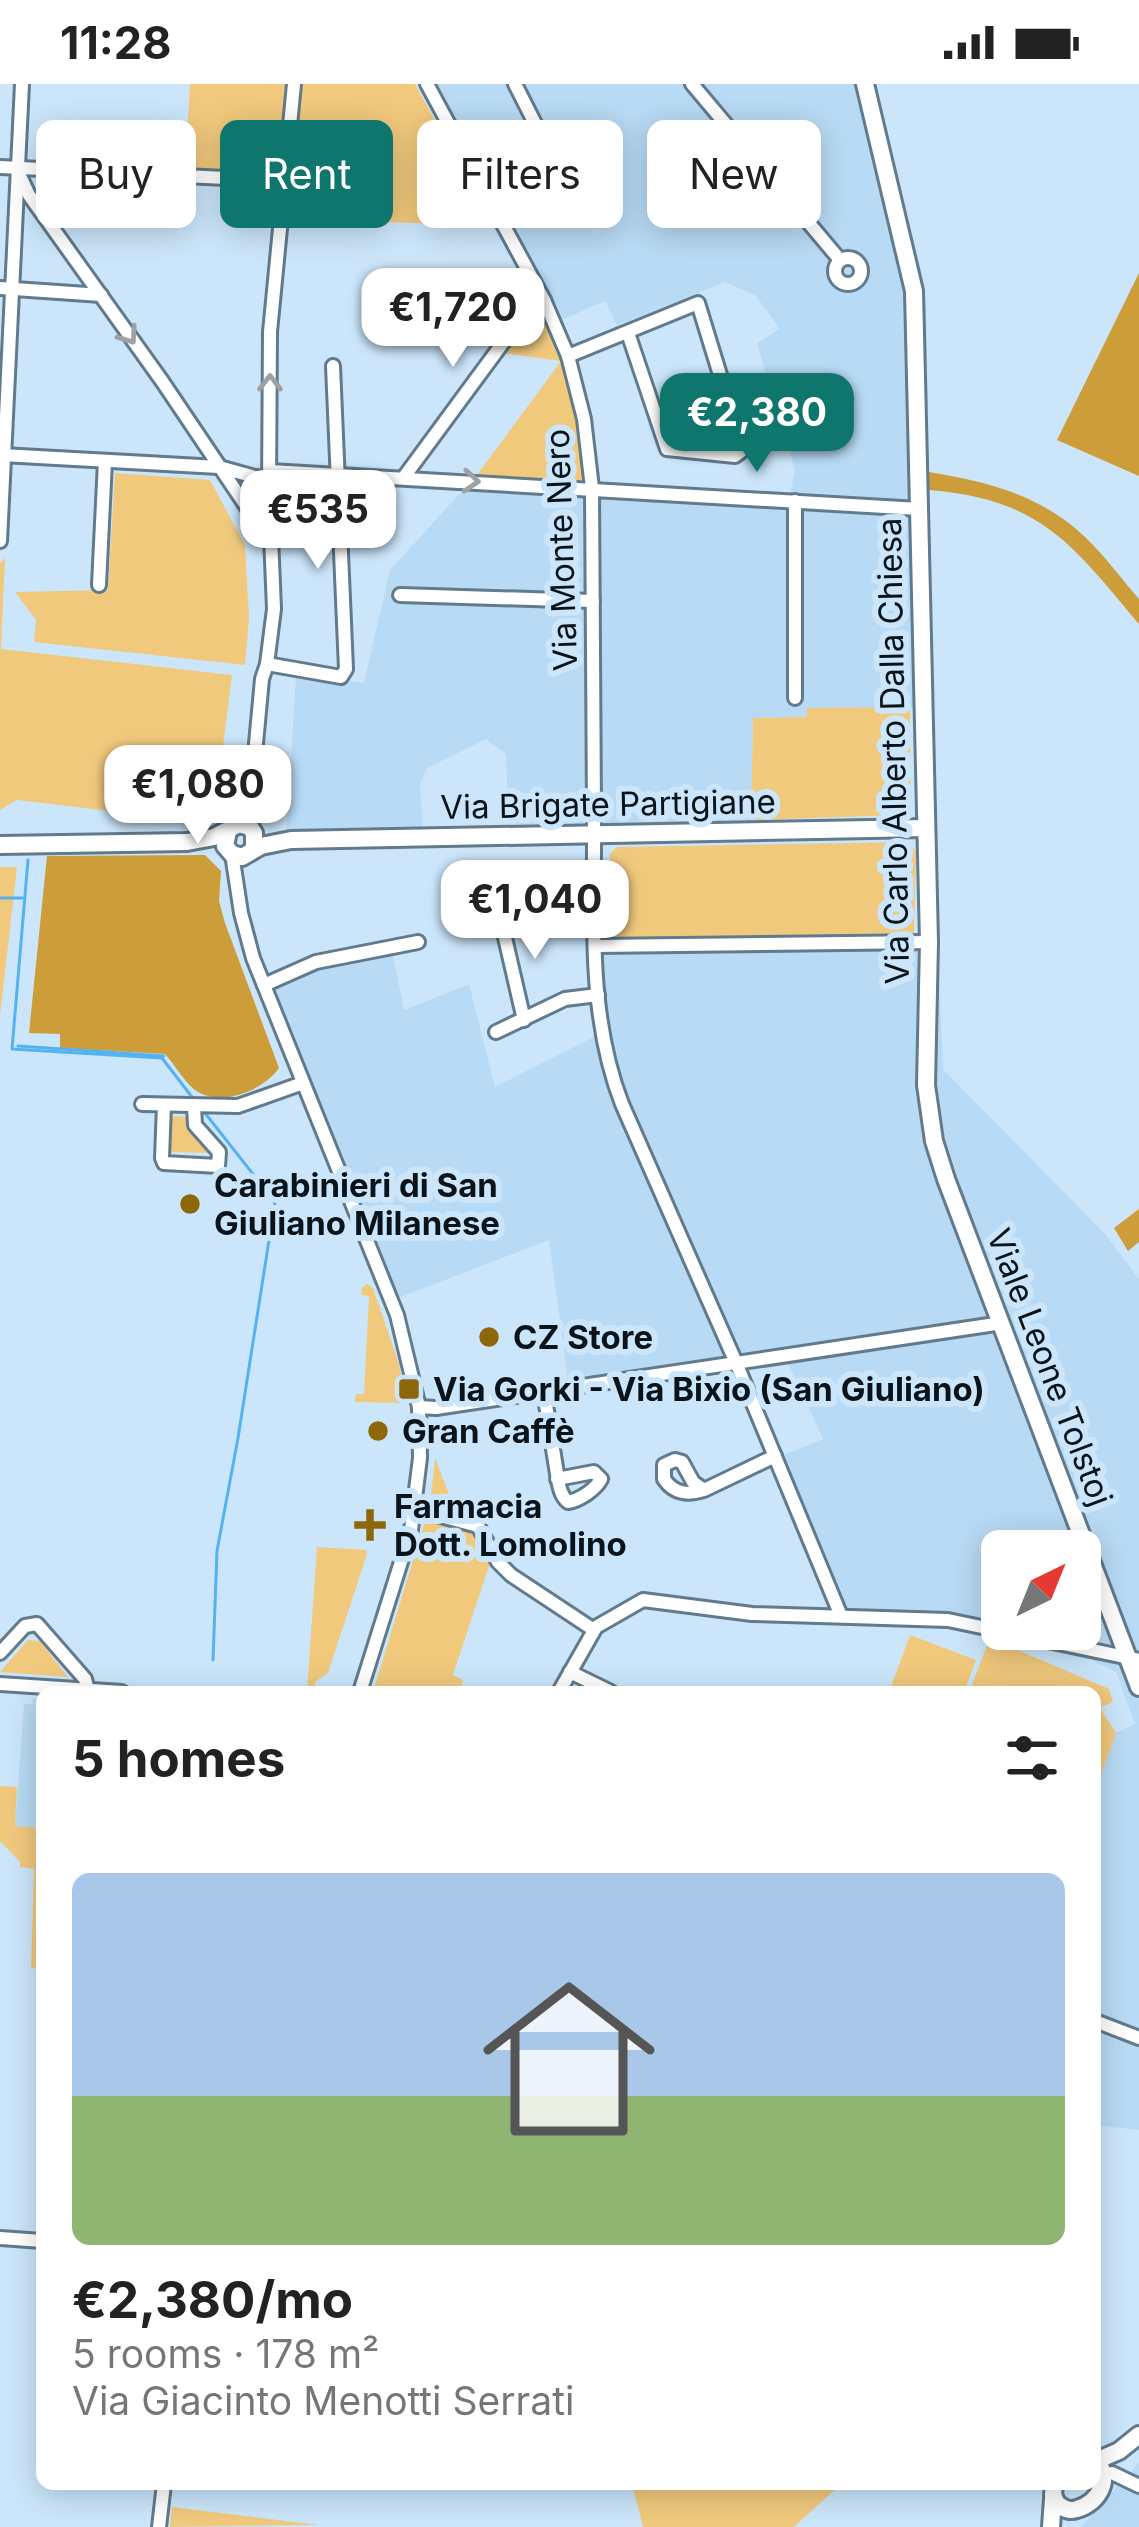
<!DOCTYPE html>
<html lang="en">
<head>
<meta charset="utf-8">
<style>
	:root { --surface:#fff; --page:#f6f6f6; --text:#222; --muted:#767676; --line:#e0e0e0; --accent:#0f766e }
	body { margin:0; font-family:Inter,sans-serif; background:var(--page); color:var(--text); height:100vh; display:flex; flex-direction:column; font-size:45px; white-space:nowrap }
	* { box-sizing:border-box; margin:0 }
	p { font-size:39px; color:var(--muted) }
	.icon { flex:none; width:66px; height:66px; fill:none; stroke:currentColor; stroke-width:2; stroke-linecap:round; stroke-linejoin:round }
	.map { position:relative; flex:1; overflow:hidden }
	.side { position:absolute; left:36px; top:1602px; width:1065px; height:804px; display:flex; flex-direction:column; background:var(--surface); border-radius:18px; box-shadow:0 6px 30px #0003 }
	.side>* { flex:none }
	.guide { position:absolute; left:36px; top:36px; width:1068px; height:108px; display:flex; gap:24px }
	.needle { width:78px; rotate:43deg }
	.fabs { position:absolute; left:981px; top:1446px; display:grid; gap:24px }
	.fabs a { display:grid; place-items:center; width:120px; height:120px; border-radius:18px; background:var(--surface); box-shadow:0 6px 30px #0003; font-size:60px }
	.price { position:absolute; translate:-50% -102px; padding:0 27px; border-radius:24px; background:#fff; color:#222; font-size:39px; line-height:78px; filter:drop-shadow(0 3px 6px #0008) }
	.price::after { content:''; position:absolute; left:50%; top:72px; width:36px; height:27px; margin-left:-18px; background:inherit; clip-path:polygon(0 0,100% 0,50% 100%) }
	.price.active { background:var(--accent); color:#fff }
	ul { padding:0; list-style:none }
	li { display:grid; align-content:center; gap:24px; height:636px; padding:0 36px }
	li+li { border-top:3px solid var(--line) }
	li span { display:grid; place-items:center; height:372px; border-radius:18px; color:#555 }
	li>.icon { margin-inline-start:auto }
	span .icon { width:216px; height:216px; fill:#fffc; stroke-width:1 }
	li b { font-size:51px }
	h2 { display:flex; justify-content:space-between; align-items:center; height:144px; padding:0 36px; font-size:51px }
	.chip { padding:0 42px; border-radius:18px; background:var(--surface); box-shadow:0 6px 30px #0003; font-size:42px; line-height:108px }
	.chip.active { background:var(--accent); color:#fff }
	.status { display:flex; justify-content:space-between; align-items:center; height:84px; padding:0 60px; background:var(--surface); direction:ltr }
	.status svg { height:33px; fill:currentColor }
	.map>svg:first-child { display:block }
	.built { fill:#b8daf4; fill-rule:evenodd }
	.green { fill:#f1c97d }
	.forest { fill:#cc9d38 }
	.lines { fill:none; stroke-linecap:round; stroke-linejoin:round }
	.stream { stroke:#54b2f0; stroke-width:3 }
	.street-casing { stroke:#617a8c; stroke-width:18 }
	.secondary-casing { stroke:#617a8c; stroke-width:22 }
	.street { stroke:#fff; stroke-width:12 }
	.secondary { stroke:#fff; stroke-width:16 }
	.oneway { stroke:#9da1a3 }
	.poi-dot { fill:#8d6709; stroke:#cbe6fb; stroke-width:4.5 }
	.labels { text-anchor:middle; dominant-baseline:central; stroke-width:12; stroke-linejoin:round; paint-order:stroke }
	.street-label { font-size:33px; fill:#0a131a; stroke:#cbe6fb }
	.poi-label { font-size:33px; font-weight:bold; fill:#0a131a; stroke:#cbe6fb; text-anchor:start }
</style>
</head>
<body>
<div class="status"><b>11:28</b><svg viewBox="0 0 49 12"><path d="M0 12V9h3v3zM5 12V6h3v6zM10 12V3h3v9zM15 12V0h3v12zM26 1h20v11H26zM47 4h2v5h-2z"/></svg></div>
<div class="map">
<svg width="1139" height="2443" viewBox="0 0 1139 2443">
	<rect width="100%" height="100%" fill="#cbe6fb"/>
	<g class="built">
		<path d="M430,0H875L922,191L926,220L932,624L807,625L808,633L753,634L751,744L509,746L506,670L486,655L427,684L420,699L423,750L286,753L296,593L364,599L390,486L464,405L787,424L790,411L795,386L757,259L780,245L756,212L725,198L617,241L605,217L557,238Z"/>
		<path d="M938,864L943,985L1105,1150L1139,1195V2046L1095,2041V1707L1116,1649L1135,1640L1116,1588L1092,1576L990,1554L991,1546L959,1538L844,1535L779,1373L823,1355L782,1266L568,1296L549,1156L398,1214L270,904L316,882L392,867L404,926L469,900L495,1003L605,947L600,866ZM1002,1467H1080V1545H1002Z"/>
		<path d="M33,1614H42V1744L15,1742L24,1620H32Z"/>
		<path d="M1139,2378V2443H1081L1092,2431Z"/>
	</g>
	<g class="green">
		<path d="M190,0H415L493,142L333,136L337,63L282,57L280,80L274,88L185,86Z"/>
		<path d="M538,221L561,276L577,338L584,397L477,391L561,277L496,268Z"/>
		<path d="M115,389L210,396L245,461L249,534L245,581L34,558L36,536L15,508L108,506Z"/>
		<path d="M5,474L1,565L232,591L215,726L130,717L127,729L17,716L0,726V479Z"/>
		<path d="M910,623L911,720L907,729L901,731L751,736L753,634L807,633V624Z"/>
		<path d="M908,758L916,767L914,849L620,854L610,846V770L617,763Z"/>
		<path d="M0,783H17L0,932Z"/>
		<path d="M169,1032L191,1033L216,1069L168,1068Z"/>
		<path d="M367,1200L373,1204L399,1280L406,1319L355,1318L356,1310H364L369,1212L361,1211L362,1204Z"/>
		<path d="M435,1374L454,1423L466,1420L467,1428L430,1420Z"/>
		<path d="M425,1437L475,1449L490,1479L453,1591L463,1596L460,1608H373Z"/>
		<path d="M317,1463L366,1466L367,1470L328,1589L316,1597L313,1607H307Z"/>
		<path d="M910,1551L976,1576L964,1608H889Z"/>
		<path d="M990,1554L1109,1605L1113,1618L1100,1624L1116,1649L1095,1707V1608H969Z"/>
		<path d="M28,1556L40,1557L68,1593L0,1588Z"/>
		<path d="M0,1702L17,1703L15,1742L42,1744V1885L31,1884L34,1785L20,1783V1778L0,1757Z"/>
		<path d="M632,2400H841L794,2443H643Z"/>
		<path d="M172,2423L319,2441L170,2443Z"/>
	</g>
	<g class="forest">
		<path d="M1139,189V392L1057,356Z"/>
		<path d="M929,388C983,397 1034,409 1076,445C1100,465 1119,492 1139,515V540C1072,460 1041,415 929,406Z"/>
		<path d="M205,771L221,787L219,817L225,839L279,984C265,1005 223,1023 198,1008C186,1001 175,981 165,970L60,964V950L29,949L47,772Z"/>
		<path d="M1139,1125V1158L1128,1167L1114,1144Z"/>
	</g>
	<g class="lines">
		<g class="stream">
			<path d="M28,776L12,965L162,974L195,1017"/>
			<path d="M0,814H22"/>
			<path d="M18,962L164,972"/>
			<path d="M201,1024L275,1118L238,1354L217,1467L213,1576"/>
		</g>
		<g class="street-casing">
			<g id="street">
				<path d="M427,0L544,216L568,272L584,335L592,404C592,512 594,620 594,728C595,824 586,928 622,1020L737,1281L841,1532"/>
				<path d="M515,0L556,81"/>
				<path d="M692,0L840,176"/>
				<path d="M0,83L285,97"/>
				<path d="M20,92L29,111L162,297L269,456"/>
				<circle cx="848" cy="187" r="13"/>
				<path d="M0,204L101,211"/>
				<path d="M568,272L698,219L743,366L735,372L667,365L628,249"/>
				<path d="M2,371L219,383L255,393L269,394"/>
				<path d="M270,387L919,425"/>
				<path d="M404,393L513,245L544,216"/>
				<path d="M795,417V614"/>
				<path d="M0,457L22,0"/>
				<path d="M99,501L105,377"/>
				<path d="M400,511L593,517"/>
				<path d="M267,580L341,593L346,585L333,282"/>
				<path d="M251,745V713L262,595L267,580L274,525L269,404L270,248L294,0"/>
				<path d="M232,770L241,829L253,874L397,1231L419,1323L420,1374L411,1446L360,1608"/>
				<path d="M500,832L524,936"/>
				<path d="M462,834L595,828"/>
				<path d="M595,862L929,858"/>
				<path d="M264,901L316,878L418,858"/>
				<path d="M496,948L565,915L598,911"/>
				<path d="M142,1020L238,1022L303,999"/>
				<path d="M164,1021L162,1074L164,1079L218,1082L219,1068L195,1041L194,1022"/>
				<path d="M544,1308L557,1390C559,1401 560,1411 568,1418C580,1416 596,1405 601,1395L594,1388L557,1395"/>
				<path d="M419,1323L436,1324L1002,1239"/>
				<path d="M704,1406C688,1411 674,1410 664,1395V1381L675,1376L682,1378L693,1398L704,1406L775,1372"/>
				<path d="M415,1425L478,1442L498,1478L511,1491L594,1546"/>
				<path d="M0,1569L25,1542L37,1540L85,1595L88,1606"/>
				<path d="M570,1588L611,1608"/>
				<path d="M0,1600L122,1608"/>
				<path d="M559,1608L596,1543L643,1516L752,1530L948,1536L1139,1576"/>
				<path d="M1095,1937L1139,1954"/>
				<path d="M0,2154L42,2157"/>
				<path d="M1112,2389L1139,2402"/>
				<path d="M159,2443L164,2400"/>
			</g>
		</g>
		<g class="secondary-casing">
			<g id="secondary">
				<path d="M865,0L914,207L929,858L926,1001L934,1057L946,1095L1139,1603"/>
				<path d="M228,747L225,762L232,770L242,773L261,762L291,756L926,744"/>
				<path d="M0,761L187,758L214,753L239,740L250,743L254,749V765"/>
				<path d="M1096,2377L1119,2367L1139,2351"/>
				<path d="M1054,2400L1053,2411L1057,2420C1064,2424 1068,2428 1077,2425C1099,2419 1113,2393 1095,2376"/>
				<path d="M1051,2443L1053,2415"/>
			</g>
		</g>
		<use href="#street" class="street"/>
		<use href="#secondary" class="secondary"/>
	</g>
	<defs><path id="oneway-chevron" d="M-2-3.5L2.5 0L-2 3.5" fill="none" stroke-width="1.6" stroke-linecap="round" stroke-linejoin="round" transform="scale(3)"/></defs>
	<g class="oneway">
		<use href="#oneway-chevron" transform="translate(129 252) rotate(55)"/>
		<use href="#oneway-chevron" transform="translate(270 299) rotate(-90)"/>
		<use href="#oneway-chevron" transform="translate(471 397) rotate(4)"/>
	</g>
	<g class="poi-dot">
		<circle cx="190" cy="1120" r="12"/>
		<circle cx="489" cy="1253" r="12"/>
		<rect x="397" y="1293" width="24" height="24" rx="6"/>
		<circle cx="378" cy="1347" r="12"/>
		<path d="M364 1423h12v12h12v12h-12v12h-12v-12h-12v-12h12z"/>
	</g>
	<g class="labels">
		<g class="street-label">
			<text transform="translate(561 466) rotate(-92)">Via Monte Nero</text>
			<text transform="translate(893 667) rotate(-91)">Via Carlo Alberto Dalla Chiesa</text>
			<text transform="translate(608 720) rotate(-1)">Via Brigate Partigiane</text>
			<text transform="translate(1050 1283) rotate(69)">Viale Leone Tolstoj</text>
		</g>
		<g class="poi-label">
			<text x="214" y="1101">Carabinieri di San<tspan x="214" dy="38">Giuliano Milanese</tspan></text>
			<text x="513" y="1253">CZ Store</text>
			<text x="433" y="1305">Via Gorki - Via Bixio (San Giuliano)</text>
			<text x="402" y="1347">Gran Caffè</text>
			<text x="394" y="1422">Farmacia<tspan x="394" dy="38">Dott. Lomolino</tspan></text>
		</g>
	</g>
</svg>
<div class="fabs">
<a><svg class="needle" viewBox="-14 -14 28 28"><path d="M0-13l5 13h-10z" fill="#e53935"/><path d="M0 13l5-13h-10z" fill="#767676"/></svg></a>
</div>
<b class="price" style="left:453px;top:286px">€1,720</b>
<b class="price active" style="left:757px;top:391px">€2,380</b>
<b class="price" style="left:318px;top:488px">€535</b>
<b class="price" style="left:198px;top:763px">€1,080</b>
<b class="price" style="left:535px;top:878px">€1,040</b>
<div class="guide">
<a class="chip">Buy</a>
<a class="chip active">Rent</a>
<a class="chip">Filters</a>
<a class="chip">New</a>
</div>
<section class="side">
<h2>5 homes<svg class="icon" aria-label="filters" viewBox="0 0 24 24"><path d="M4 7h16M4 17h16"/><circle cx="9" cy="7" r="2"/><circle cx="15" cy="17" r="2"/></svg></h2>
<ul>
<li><span style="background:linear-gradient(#a9c7e8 60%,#8fb573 0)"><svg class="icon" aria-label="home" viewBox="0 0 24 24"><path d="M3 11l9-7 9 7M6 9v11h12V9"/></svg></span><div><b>€2,380/mo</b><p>5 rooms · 178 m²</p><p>Via Giacinto Menotti Serrati</p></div></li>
</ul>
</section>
</div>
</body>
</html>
